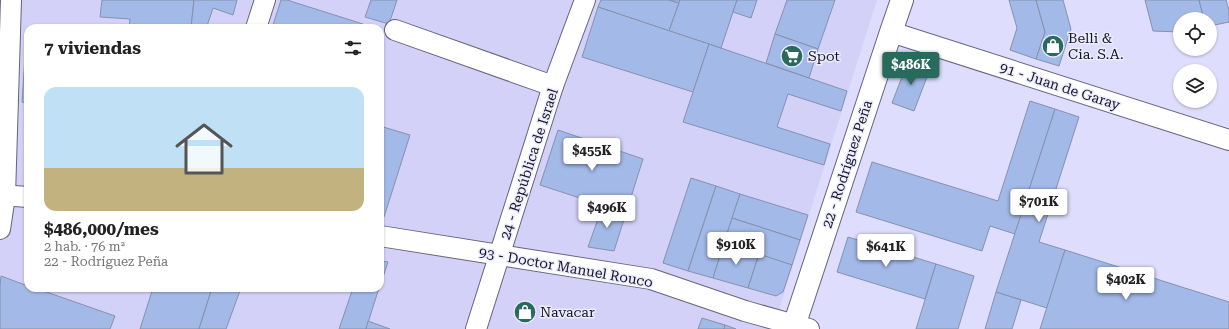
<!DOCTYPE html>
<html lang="es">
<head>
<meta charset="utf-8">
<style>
	:root { --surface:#fff; --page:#f2f2f2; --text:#222; --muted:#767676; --accent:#286a5b }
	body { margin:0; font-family:"Roboto Serif",serif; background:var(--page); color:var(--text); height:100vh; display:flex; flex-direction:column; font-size:15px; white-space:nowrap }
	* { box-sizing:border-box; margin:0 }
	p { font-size:13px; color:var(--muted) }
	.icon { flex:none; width:22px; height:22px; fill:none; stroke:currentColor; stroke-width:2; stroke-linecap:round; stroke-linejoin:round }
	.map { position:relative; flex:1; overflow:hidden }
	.side { position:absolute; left:24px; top:24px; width:360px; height:268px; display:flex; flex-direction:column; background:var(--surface); border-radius:12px; box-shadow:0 1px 3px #0004 }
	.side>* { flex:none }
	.tools { position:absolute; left:1173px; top:12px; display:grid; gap:8px }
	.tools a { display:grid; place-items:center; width:44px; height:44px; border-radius:50%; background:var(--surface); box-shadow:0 1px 3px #0004; font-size:20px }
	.price { position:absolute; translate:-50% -34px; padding:0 9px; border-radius:4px; background:#fff; color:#222; font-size:13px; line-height:26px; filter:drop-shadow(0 1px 2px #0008) }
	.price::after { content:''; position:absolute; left:50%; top:24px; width:12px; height:9px; margin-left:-6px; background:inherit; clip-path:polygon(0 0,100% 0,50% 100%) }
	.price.active { background:var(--accent); color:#fff }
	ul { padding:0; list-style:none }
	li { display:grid; align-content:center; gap:8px; height:212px; padding:0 20px }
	li span { display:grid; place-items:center; height:124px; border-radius:12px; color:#555 }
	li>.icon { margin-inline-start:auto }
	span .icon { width:72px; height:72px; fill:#fffc; stroke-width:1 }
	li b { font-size:17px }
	h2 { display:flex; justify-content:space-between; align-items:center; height:48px; padding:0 20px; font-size:17px }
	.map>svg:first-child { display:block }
	.built { fill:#d3d1f8; fill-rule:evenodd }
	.building { fill:#a3b9e8; stroke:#8591ad }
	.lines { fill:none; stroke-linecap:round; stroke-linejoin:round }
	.minor-casing { stroke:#65647f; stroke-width:22 }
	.tertiary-casing { stroke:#65647f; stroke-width:24 }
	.minor { stroke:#fff; stroke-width:20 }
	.tertiary { stroke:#fff; stroke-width:22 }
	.labels { text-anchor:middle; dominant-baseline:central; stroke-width:3; stroke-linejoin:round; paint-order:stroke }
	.poi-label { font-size:14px; fill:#181723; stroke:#ececff; text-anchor:start }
	.street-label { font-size:14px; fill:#181723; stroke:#ececff }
</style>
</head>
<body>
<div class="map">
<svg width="1229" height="329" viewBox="0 0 1229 329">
	<rect width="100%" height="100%" fill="#deddfd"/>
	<path class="built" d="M0,0H877L773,329H0ZM28,28H380V288H28Z"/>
	<g class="building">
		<path d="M102,0H194L191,28H129L130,19L100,17Z"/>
		<path d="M194,0H237L233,15L213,8L207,26L213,28H191Z"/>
		<path d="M281,0H287L363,24L362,28H272Z"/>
		<path d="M371,0H397L389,24L365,17Z"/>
		<path d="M601,0H669L679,3L669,31L598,7Z"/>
		<path d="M669,0H680L679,3Z"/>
		<path d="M680,0H737L721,48L669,31Z"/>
		<path d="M737,0H757L751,18L733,12Z"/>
		<path d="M787,0H835L818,49L775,34Z"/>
		<path d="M1009,0H1036L1045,32L1036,59L1010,50L1017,28Z"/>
		<path d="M1036,0H1063L1071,29L1059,66L1036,59L1045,32Z"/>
		<path d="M1145,0H1199L1204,19H1180V32L1153,31Z"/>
		<path d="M1199,0H1226L1229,10V22L1210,26V19H1204Z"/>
		<path d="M598,7L709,44L693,92L582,57Z"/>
		<path d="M775,34L818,49L809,78L766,63Z"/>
		<path d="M26,42H28V103L22,102Z"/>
		<path d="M709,44L847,91L841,111L788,94L777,127L830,144L824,165L683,122Z"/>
		<path d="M908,61L930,69L914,111L892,103Z"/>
		<path d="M1030,101L1055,109L1015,234L990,226L982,251L856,212L872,162L998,201Z"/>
		<path d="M1055,109L1079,117L1039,242L1065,250L1047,308L996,292Z"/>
		<path d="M380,126L410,135L384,217L380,216Z"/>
		<path d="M558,130L643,159L626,213L540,185Z"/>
		<path d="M691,178L716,186L688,271L663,263Z"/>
		<path d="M716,186L740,194L713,278L688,271Z"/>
		<path d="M740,194L808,215L800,240L732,218Z"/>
		<path d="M603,205L626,213L614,251L588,247Z"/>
		<path d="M732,218L800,240L792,265L724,243Z"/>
		<path d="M848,237L936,264L925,299L837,272Z"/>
		<path d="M724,243L759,254L748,288L713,278Z"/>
		<path d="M1065,250L1229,302V329H1040Z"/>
		<path d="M759,254L792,265L783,292L776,296L748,288Z"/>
		<path d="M380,261L388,262L380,286Z"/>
		<path d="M936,264L974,276L958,329H916Z"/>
		<path d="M1,276L28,286V288H35L115,316L110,329H0V286Z"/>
		<path d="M153,288H212L199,329H140Z"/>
		<path d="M212,288H241L226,329H199Z"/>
		<path d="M353,288H379L366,329H339Z"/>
		<path d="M996,292L1021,300L1012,329H985Z"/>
		<path d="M702,318L725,325L724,329H698Z"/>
		<path d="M368,321L390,329H366Z"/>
		<path d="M725,325L736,329H724Z"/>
	</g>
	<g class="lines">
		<g class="minor-casing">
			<g id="minor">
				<path d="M256,28L265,0"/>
				<path d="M395,30L553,86"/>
				<path d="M891,32L1229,140"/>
				<path d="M0,195L28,197"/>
				<path d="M0,229L5,196L11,0"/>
				<path d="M380,236L651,279L745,311L809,329"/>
				<path d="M476,329L553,86L585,0"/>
			</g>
		</g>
		<g class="tertiary-casing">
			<path id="tertiary" d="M793,329L891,32L902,0"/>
		</g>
		<use href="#minor" class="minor"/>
		<use href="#tertiary" class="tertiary"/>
	</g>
	<defs>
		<g id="shop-disc" transform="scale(1.15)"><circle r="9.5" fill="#286a5b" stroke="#ececff"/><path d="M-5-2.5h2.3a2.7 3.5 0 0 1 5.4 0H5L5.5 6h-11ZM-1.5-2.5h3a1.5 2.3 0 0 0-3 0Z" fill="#fff"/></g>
		<g id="supermarket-disc" transform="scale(1.15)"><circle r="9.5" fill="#286a5b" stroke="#ececff"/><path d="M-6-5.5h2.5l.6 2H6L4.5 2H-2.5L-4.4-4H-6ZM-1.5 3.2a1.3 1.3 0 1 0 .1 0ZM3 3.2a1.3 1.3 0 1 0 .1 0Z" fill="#fff"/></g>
	</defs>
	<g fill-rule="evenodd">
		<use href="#shop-disc" x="1053" y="46"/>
		<use href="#supermarket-disc" x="792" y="56"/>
		<use href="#shop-disc" x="525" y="312"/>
	</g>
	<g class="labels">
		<g class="poi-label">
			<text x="1068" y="38">Belli &amp;<tspan x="1068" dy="16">Cia. S.A.</tspan></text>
			<text x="808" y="56">Spot</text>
			<text x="540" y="312">Navacar</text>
		</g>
		<g class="street-label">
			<text transform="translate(1060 86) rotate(18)">91 - Juan de Garay</text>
			<text transform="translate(529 164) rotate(-72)">24 - República de Israel</text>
			<text transform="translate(847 164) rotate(-72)">22 - Rodríguez Peña</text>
			<text transform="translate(566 267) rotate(10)">93 - Doctor Manuel Rouco</text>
		</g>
	</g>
</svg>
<div class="tools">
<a><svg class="icon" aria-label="locate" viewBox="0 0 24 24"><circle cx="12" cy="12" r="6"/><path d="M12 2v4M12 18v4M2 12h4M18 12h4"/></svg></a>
<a><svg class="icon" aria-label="layers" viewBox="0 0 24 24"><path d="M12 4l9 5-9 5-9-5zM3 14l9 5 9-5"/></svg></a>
</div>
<b class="price active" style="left:911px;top:86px">$486K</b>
<b class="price" style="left:592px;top:172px">$455K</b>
<b class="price" style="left:1039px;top:223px">$701K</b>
<b class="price" style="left:607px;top:229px">$496K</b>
<b class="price" style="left:736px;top:266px">$910K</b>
<b class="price" style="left:886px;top:268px">$641K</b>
<b class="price" style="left:1126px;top:301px">$402K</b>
<section class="side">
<h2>7 viviendas<svg class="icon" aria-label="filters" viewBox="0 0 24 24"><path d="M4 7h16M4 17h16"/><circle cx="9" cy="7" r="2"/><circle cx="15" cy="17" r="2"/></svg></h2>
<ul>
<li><span style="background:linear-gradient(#bfe0f5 65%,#c2b280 0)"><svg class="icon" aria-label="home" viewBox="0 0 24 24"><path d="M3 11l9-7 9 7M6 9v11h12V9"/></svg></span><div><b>$486,000/mes</b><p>2 hab. · 76 m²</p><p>22 - Rodríguez Peña</p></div></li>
</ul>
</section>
</div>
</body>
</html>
